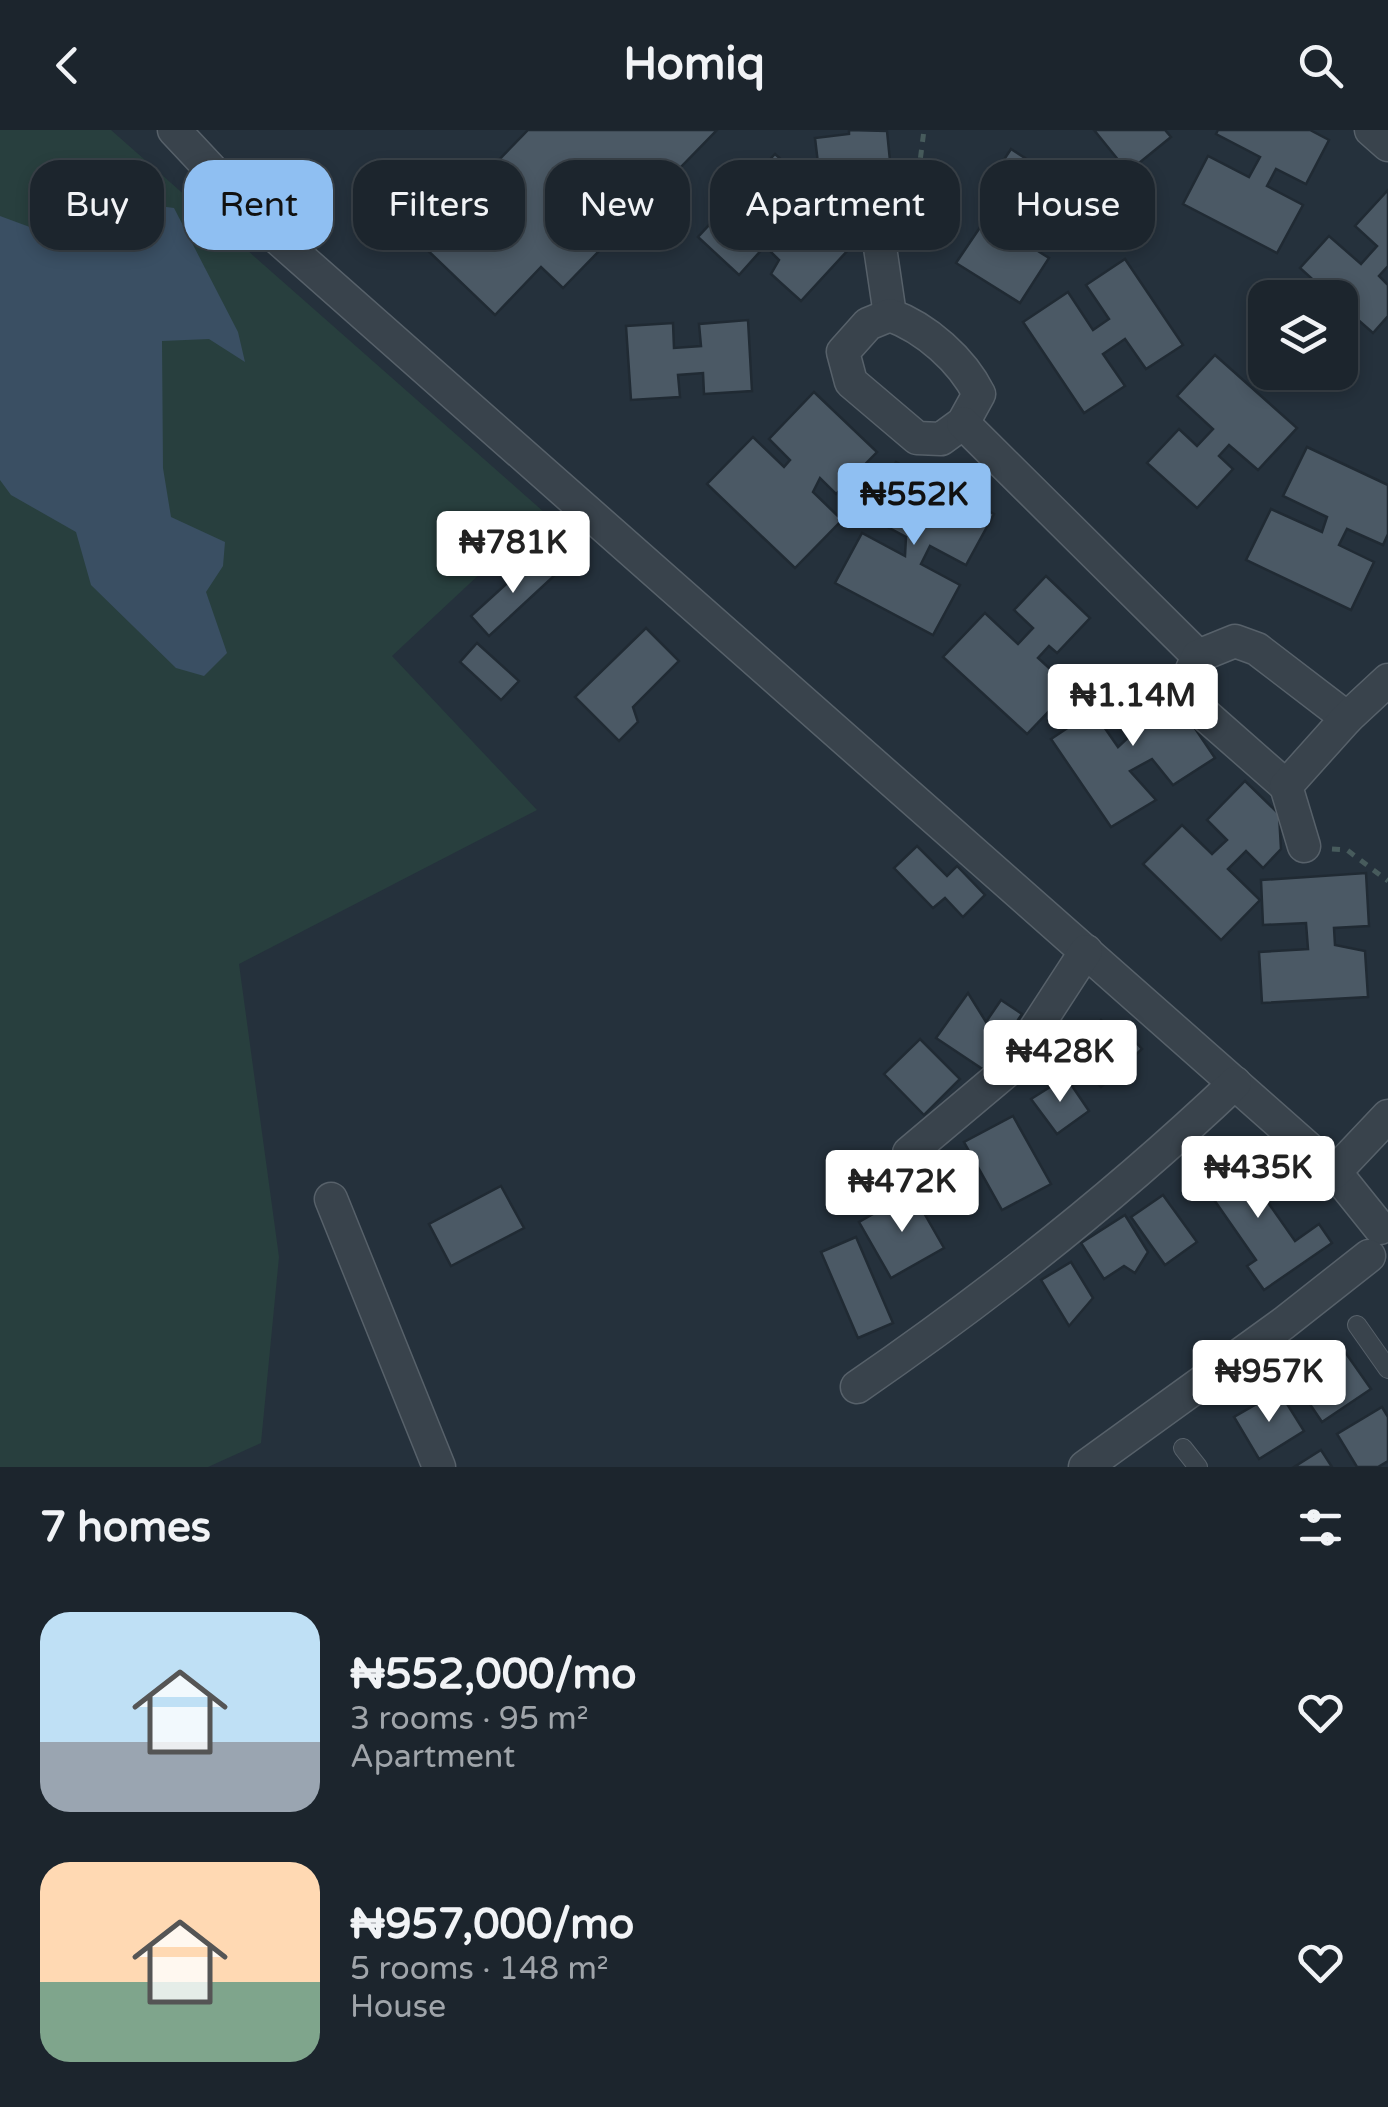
<!DOCTYPE html>
<html lang="en">
<head>
<meta charset="utf-8">
<style>
	:root { --surface:#1c252d; --page:#293139; --text:#f1f3f6; --muted:#a0a5aa; --line:#3a4249; --accent:#8fbff2 }
	body { margin:0; font-family:"Varela Round",sans-serif; background:var(--page); color:var(--text); height:100vh; display:flex; flex-direction:column; font-size:38px; white-space:nowrap }
	* { box-sizing:border-box; margin:0 }
	p { font-size:32px; color:var(--muted) }
	.icon { flex:none; width:55px; height:55px; fill:none; stroke:currentColor; stroke-width:2; stroke-linecap:round; stroke-linejoin:round }
	.map { position:relative; height:1337px; overflow:hidden }
	.sheet { display:flex; flex-direction:column; background:var(--surface); flex:1 }
	.sheet>* { flex:none }
	.hud { position:absolute; left:30px; top:30px; width:1330px; height:90px; display:flex; gap:20px }
	.controls { position:absolute; left:1248px; top:150px; display:grid; gap:20px }
	.controls a { display:grid; place-items:center; width:110px; height:110px; border-radius:20px; background:var(--surface); box-shadow:0 5px 15px #0003,0 0 0 2px var(--line); font-size:50px }
	.price { position:absolute; translate:-50% -85px; padding:0 22px; border-radius:10px; background:#fff; color:#222; font-size:32px; line-height:65px; filter:drop-shadow(0 2px 5px #0008) }
	.price::after { content:''; position:absolute; left:50%; top:60px; width:30px; height:22px; margin-left:-15px; background:inherit; clip-path:polygon(0 0,100% 0,50% 100%) }
	.price.on { background:var(--accent); color:#111 }
	ul { padding:0; list-style:none }
	li { display:flex; align-items:center; gap:30px; height:250px; padding:0 40px }
	li span { display:grid; place-items:center; flex:none; width:280px; height:200px; border-radius:30px; color:#555 }
	li>.icon { margin-inline-start:auto }
	span .icon { width:120px; height:120px; fill:#fffc; stroke-width:1 }
	li b { font-size:42px }
	h2 { display:flex; justify-content:space-between; align-items:center; height:120px; padding:0 40px; font-size:42px }
	.pill { padding:0 35px; border-radius:30px; background:var(--surface); box-shadow:0 5px 15px #0003,0 0 0 2px var(--line); font-size:35px; line-height:90px }
	.pill.on { background:var(--accent); color:#111 }
	header { display:flex; justify-content:space-between; align-items:center; height:130px; padding:0 40px; background:var(--surface); font-size:45px; font-weight:700 }
	.map>svg:first-child { display:block }
	.green { fill:#283f3e }
	.water { fill:#3a4f63 }
	.building { fill:#4b5965; stroke:#202a33; stroke-width:2.5 }
	.lines { fill:none; stroke-linecap:round; stroke-linejoin:round }
	.service-casing { stroke:#57616a; stroke-width:20 }
	.minor-casing { stroke:#57616a; stroke-width:35 }
	.path { stroke:#475b5c; stroke-width:5; stroke-dasharray:8 8; stroke-linecap:butt }
	.service { stroke:#39434c; stroke-width:18 }
	.minor { stroke:#39434c; stroke-width:32 }
</style>
</head>
<body>
<header><svg class="icon" aria-label="back" viewBox="0 0 24 24"><path d="M15 5l-7 7 7 7"/></svg>Homiq<svg class="icon" aria-label="search" viewBox="0 0 24 24"><circle cx="10" cy="10" r="6"/><path d="M15 15l6 6"/></svg></header>
<div class="map">
<svg width="1388" height="1337" viewBox="0 0 1388 1337">
	<rect width="100%" height="100%" fill="#25313c"/>
	<path class="green" d="M0,0H111L545,383L392,526L537,680L239,834L279,1127L261,1313L208,1337H0Z"/>
	<path class="water" d="M115,70L174,78L238,202L245,232L209,209L162,211L163,338L171,387L225,412L223,436L206,462L227,523L204,546L176,538L91,455L76,402L11,365L0,350V86L46,103L84,106Z"/>
	<g class="building">
		<path d="M528,0H717L563,158L541,137L495,185L419,112Z"/>
		<path d="M849,0L887,1L892,51L821,59L815,8L849,4Z"/>
		<path d="M1094,0H1165L1171,7L1128,42Z"/>
		<path d="M1218,0H1310L1329,10L1306,54L1276,39L1267,56L1303,75L1277,123L1183,74L1208,26L1249,47L1260,27L1216,4Z"/>
		<path d="M1011,19L1098,75L1069,119L1040,101L1030,116L1049,128L1020,173L956,133L987,87L1009,101L1019,87L982,63Z"/>
		<path d="M775,24L814,59L788,87L806,103L818,90L849,119L801,171L771,144L779,130L765,116L739,145L698,107Z"/>
		<path d="M1388,60V136L1379,146L1388,155V186L1373,203L1340,174V168H1333L1300,138L1329,106L1361,134L1377,116L1355,96Z"/>
		<path d="M1125,129L1183,215L1146,239L1125,209L1103,224L1125,256L1084,283L1023,192L1068,162L1093,200L1109,189L1086,155Z"/>
		<path d="M748,190L752,261L704,264L703,243L678,245L680,267L631,270L626,196L673,193L674,218L701,216L699,194Z"/>
		<path d="M1215,225L1297,298L1258,340L1229,315L1219,326L1233,339L1197,378L1147,333L1179,299L1197,316L1213,299L1177,266Z"/>
		<path d="M814,262L877,322L836,364L820,348L813,362L842,390L795,438L707,354L753,307L784,337L790,330L769,309Z"/>
		<path d="M1307,317L1388,355V404L1383,415L1347,399L1339,415L1374,432L1351,480L1246,430L1271,379L1322,402L1327,387L1283,366Z"/>
		<path d="M896,332L994,384L966,435L930,416L921,434L960,455L933,505L835,453L862,403L905,426L906,407L867,386Z"/>
		<path d="M537,426L555,445L489,506L471,486Z"/>
		<path d="M1046,446L1090,488L1057,523L1049,516L1038,528L1071,558L1027,604L943,527L985,483L1018,514L1033,498L1014,480Z"/>
		<path d="M646,498L679,531L633,577L638,592L619,611L575,567Z"/>
		<path d="M477,513L519,551L501,570L460,532Z"/>
		<path d="M1157,542L1215,628L1173,655L1152,629L1130,641L1156,670L1111,697L1051,609L1093,581L1118,617L1133,603L1114,562Z"/>
		<path d="M1245,651L1279,684L1281,719L1263,738L1246,721L1228,739L1260,770L1221,810L1143,734L1182,695L1212,724L1227,710L1207,690Z"/>
		<path d="M917,716L947,746L957,736L985,765L963,787L945,768L933,778L894,738Z"/>
		<path d="M1366,743L1369,796L1334,798L1335,815L1365,821L1368,867L1262,873L1259,822L1308,819L1306,793L1263,795L1261,750Z"/>
		<path d="M968,863L986,892L1001,870L1022,884L984,940L936,908Z"/>
		<path d="M1101,890L1117,904L1099,924L1083,911Z"/>
		<path d="M1128,904L1142,919L1101,957L1086,941Z"/>
		<path d="M920,909L960,949L924,985L884,944Z"/>
		<path d="M1066,947L1089,981L1057,1004L1031,969Z"/>
		<path d="M1013,986L1051,1054L1002,1080L964,1012Z"/>
		<path d="M1229,1017L1295,1111L1319,1094L1332,1113L1264,1160L1247,1136L1256,1130L1194,1041Z"/>
		<path d="M501,1056L524,1098L451,1136L429,1094Z"/>
		<path d="M912,1062L944,1118L891,1148L859,1092Z"/>
		<path d="M1163,1065L1197,1112L1165,1135L1131,1087Z"/>
		<path d="M1125,1085L1148,1122L1135,1143L1124,1136L1104,1149L1081,1113Z"/>
		<path d="M856,1107L893,1193L858,1208L821,1122Z"/>
		<path d="M1071,1132L1093,1168L1069,1196L1041,1150Z"/>
		<path d="M1338,1212L1371,1259L1322,1292L1290,1245Z"/>
		<path d="M1279,1261L1304,1301L1259,1329L1234,1287Z"/>
		<path d="M1382,1277L1388,1287V1331L1378,1337H1357L1337,1304Z"/>
		<path d="M1321,1320L1332,1337H1294Z"/>
	</g>
	<g class="lines">
		<g class="service-casing">
			<g id="service">
				<path d="M1357,1195L1388,1239"/>
				<path d="M1183,1318L1198,1337"/>
			</g>
		</g>
		<g class="minor-casing">
			<g id="minor">
				<path d="M174,0L264,96L1335,1042L1380,1098"/>
				<path d="M1371,0L1388,15"/>
				<path d="M877,97L890,185"/>
				<path d="M890,185C926,198 962,230 979,264L963,293L941,309L917,308L851,252L843,222L868,194Z"/>
				<path d="M963,293L1198,526"/>
				<path d="M1286,656L1195,576L1187,551L1198,526L1235,511L1257,519L1347,588"/>
				<path d="M1304,716L1286,656L1347,588L1388,550"/>
				<path d="M909,1023L1010,938L1086,821"/>
				<path d="M1335,1042L1388,986"/>
				<path d="M331,1069L439,1337"/>
				<path d="M857,1257C992,1164 1116,1066 1235,953"/>
				<path d="M1085,1337L1284,1193L1369,1126"/>
			</g>
		</g>
		<g class="path">
			<path d="M902,82L914,79L924,0"/>
			<path d="M1332,719L1347,720L1388,751"/>
		</g>
		<use href="#service" class="service"/>
		<use href="#minor" class="minor"/>
	</g>
</svg>
<div class="controls">
<a><svg class="icon" aria-label="layers" viewBox="0 0 24 24"><path d="M12 4l9 5-9 5-9-5zM3 14l9 5 9-5"/></svg></a>
</div>
<b class="price on" style="left:914px;top:418px">₦552K</b>
<b class="price" style="left:513px;top:466px">₦781K</b>
<b class="price" style="left:1133px;top:619px">₦1.14M</b>
<b class="price" style="left:1060px;top:975px">₦428K</b>
<b class="price" style="left:1258px;top:1091px">₦435K</b>
<b class="price" style="left:902px;top:1105px">₦472K</b>
<b class="price" style="left:1269px;top:1295px">₦957K</b>
<div class="hud">
<a class="pill">Buy</a>
<a class="pill on">Rent</a>
<a class="pill">Filters</a>
<a class="pill">New</a>
<a class="pill">Apartment</a>
<a class="pill">House</a>
</div>
</div>
<section class="sheet">
<h2>7 homes<svg class="icon" aria-label="filters" viewBox="0 0 24 24"><path d="M4 7h16M4 17h16"/><circle cx="9" cy="7" r="2"/><circle cx="15" cy="17" r="2"/></svg></h2>
<ul>
<li><span style="background:linear-gradient(#bfe0f5 65%,#9aa5b1 0)"><svg class="icon" aria-label="home" viewBox="0 0 24 24"><path d="M3 11l9-7 9 7M6 9v11h12V9"/></svg></span><div><b>₦552,000/mo</b><p>3 rooms · 95 m²</p><p>Apartment</p></div><svg class="icon" aria-label="heart" viewBox="0 0 24 24"><path d="M12 20l-8-8c-3-5 5-10 8-4 3-6 11-1 8 4z"/></svg></li>
<li><span style="background:linear-gradient(#ffd9b3 60%,#7fa58c 0)"><svg class="icon" aria-label="home" viewBox="0 0 24 24"><path d="M3 11l9-7 9 7M6 9v11h12V9"/></svg></span><div><b>₦957,000/mo</b><p>5 rooms · 148 m²</p><p>House</p></div><svg class="icon" aria-label="heart" viewBox="0 0 24 24"><path d="M12 20l-8-8c-3-5 5-10 8-4 3-6 11-1 8 4z"/></svg></li>
</ul>
</section>
</body>
</html>
